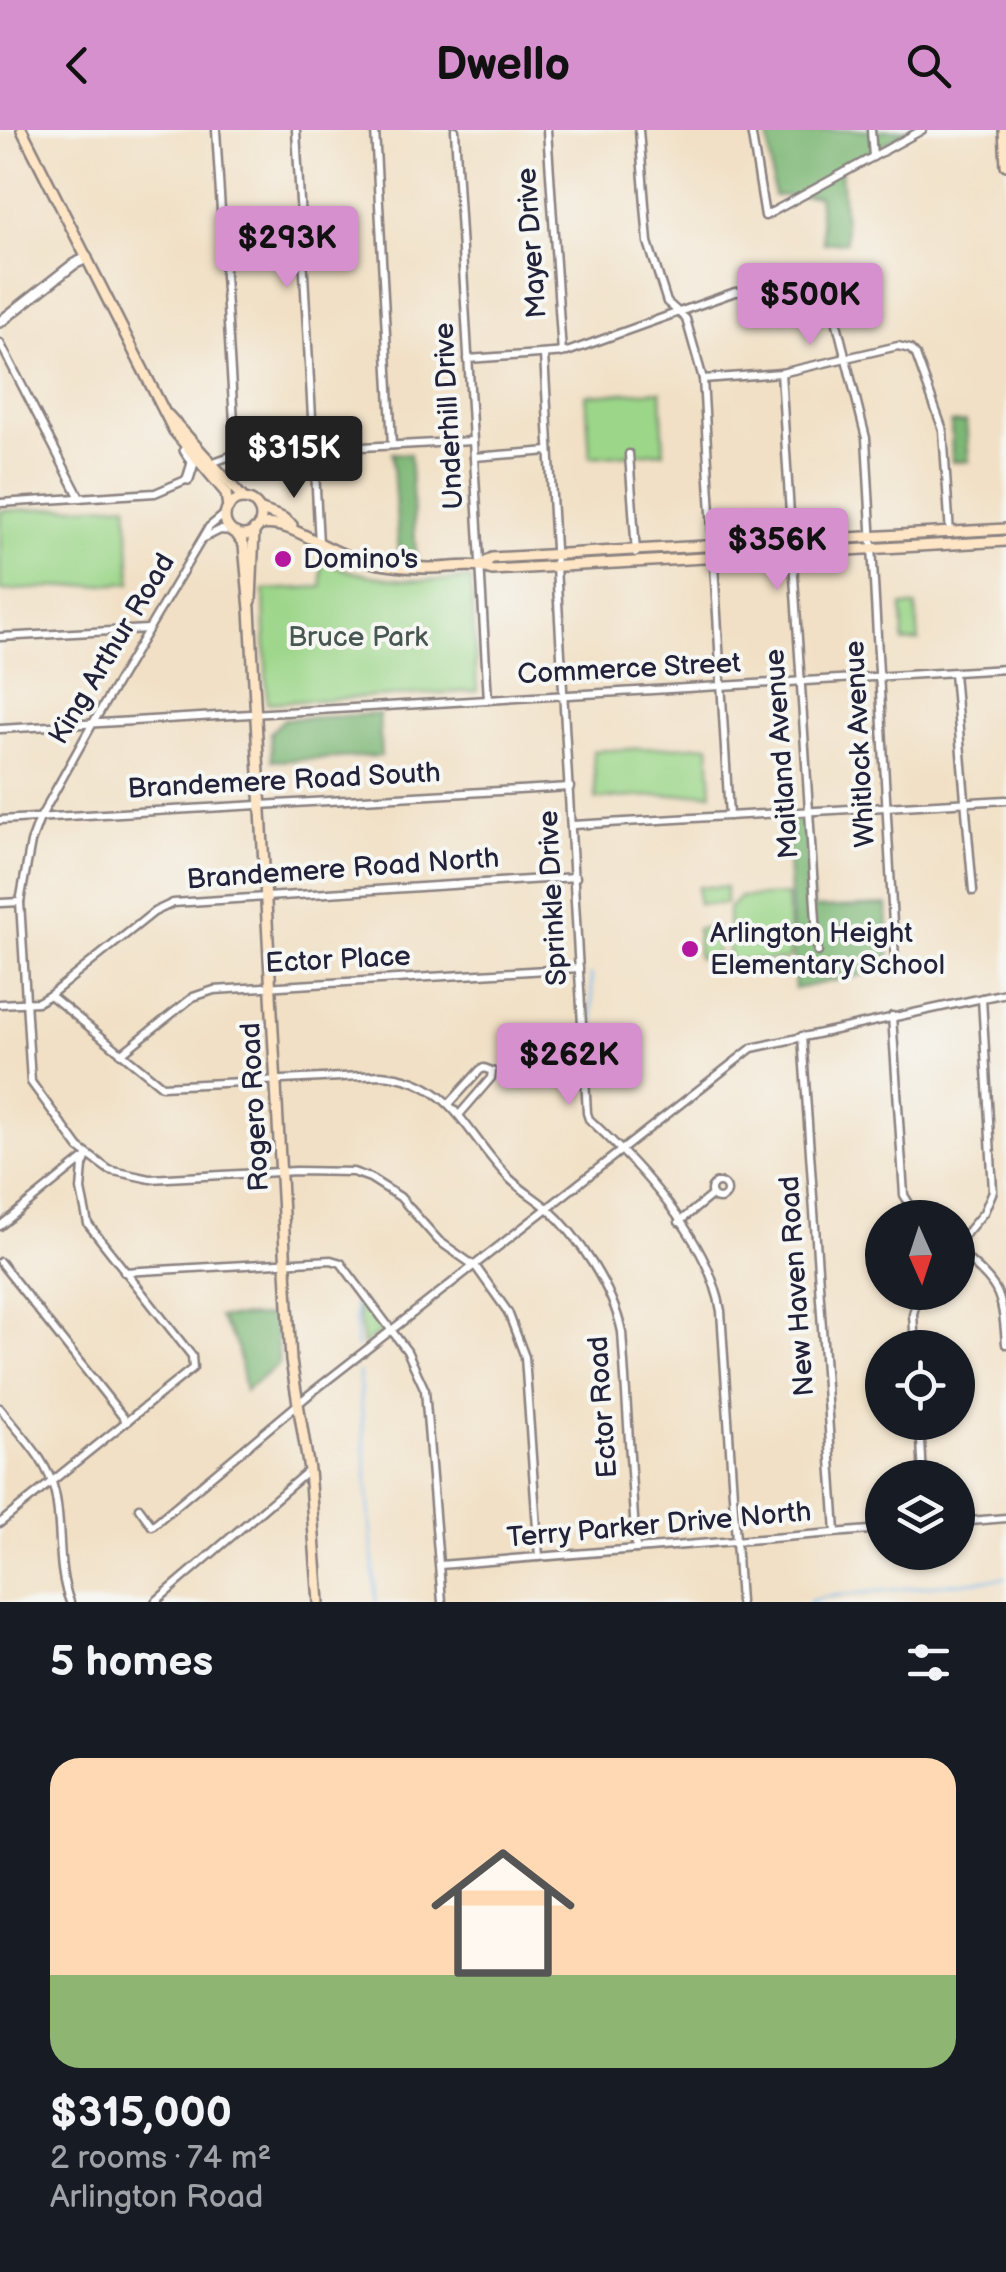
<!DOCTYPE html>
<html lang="en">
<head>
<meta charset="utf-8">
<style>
	:root { --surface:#171b24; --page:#242831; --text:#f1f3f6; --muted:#9ea1a6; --line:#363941; --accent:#d690ce }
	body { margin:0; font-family:"Balsamiq Sans",sans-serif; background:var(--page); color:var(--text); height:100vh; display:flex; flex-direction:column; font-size:38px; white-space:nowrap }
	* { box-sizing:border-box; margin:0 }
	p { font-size:32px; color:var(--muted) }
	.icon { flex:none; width:55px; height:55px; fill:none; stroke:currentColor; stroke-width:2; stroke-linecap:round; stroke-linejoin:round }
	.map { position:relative; height:1472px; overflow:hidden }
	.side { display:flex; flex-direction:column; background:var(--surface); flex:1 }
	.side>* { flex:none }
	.needle { width:65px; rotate:177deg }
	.controls { position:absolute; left:865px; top:1070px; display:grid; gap:20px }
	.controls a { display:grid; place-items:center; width:110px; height:110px; border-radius:50%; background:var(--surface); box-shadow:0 2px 8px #0004; font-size:50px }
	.price { position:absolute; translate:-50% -85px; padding:0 22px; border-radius:10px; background:var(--accent); color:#111; font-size:32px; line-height:65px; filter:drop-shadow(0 2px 5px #0008) }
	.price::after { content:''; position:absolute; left:50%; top:60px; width:30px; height:22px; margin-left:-15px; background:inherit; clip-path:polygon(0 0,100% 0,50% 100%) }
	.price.current { background:#222; color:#fff }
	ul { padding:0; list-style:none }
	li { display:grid; align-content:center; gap:20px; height:530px; padding:0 50px }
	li+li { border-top:2px solid var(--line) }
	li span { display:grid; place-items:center; height:310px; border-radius:30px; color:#555 }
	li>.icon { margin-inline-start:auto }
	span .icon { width:180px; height:180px; fill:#fffc; stroke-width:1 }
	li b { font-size:42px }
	h2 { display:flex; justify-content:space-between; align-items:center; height:120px; padding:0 50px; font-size:42px }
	header { display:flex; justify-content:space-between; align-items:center; height:130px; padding:0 50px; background:var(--accent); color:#111; font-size:45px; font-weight:600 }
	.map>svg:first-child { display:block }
	.green { fill:#9cd689; stroke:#5f7c62; stroke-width:2.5 }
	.forest { fill:#7db775; stroke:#506c58; stroke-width:2.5 }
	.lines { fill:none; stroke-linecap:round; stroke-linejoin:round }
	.stream { stroke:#75b8ea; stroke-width:2.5 }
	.minor-casing { stroke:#8a8180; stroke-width:11 }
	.tertiary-casing { stroke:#8a8180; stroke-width:14 }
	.secondary-casing { stroke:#8a8180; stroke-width:14 }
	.minor { stroke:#fff; stroke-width:6 }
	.tertiary { stroke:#fff; stroke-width:9 }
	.secondary { stroke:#fde5c5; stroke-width:9 }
	.poi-dot { fill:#b5179e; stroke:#f6f6f2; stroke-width:4 }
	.labels { text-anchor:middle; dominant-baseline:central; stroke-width:8; stroke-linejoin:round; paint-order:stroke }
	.street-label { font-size:28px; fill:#22223b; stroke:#f6f6f2 }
	.poi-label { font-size:28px; fill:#22223b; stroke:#f6f6f2; text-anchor:start }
	.park-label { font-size:28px; fill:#475852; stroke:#f6f6f2 }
</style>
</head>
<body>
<header><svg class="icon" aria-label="back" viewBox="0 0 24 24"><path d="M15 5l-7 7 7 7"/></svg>Dwello<svg class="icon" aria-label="search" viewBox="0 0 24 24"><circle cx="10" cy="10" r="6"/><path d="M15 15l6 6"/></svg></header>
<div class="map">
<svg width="1006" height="1472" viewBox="0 0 1006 1472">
	<rect width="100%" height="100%" fill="#f6f6f2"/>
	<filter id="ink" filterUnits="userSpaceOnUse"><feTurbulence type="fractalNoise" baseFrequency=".01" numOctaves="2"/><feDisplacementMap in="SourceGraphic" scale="20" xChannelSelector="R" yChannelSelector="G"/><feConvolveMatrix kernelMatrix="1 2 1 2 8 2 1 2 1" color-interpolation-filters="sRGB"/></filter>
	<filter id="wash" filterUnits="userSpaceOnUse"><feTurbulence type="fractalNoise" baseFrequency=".0048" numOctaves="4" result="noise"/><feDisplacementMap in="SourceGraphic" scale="40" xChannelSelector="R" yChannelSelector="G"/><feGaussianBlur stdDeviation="2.25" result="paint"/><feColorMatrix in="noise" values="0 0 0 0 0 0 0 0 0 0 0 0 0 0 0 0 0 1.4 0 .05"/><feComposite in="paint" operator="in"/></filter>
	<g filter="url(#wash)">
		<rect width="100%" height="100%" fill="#f1e0c5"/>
		<g class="green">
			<path d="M661,261L664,322L590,327L586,265Z"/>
			<path d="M127,374L131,453L0,461V381Z"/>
			<path d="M321,431C370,452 419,452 471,449L477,561L267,573L264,460L322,457Z"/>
			<path d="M902,476H916L919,511L903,512Z"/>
			<path d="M709,615L712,663L596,669L593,621Z"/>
			<rect x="698" y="757" width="28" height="17"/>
			<path d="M787,765L790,826L787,830L728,831V780L740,767Z"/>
			<path d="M716,798L717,827L698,828L697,799Z"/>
			<path d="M360,1169L384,1199L363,1215L357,1171Z"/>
		</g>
		<g class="forest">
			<path d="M813,0H909L841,38L846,112L823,113L818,66H774L768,5L812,3Z"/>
			<path d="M966,292L969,331L952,332L951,293Z"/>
			<path d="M392,323L410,324L416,425L399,423Z"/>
			<path d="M379,584L381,626L272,631L270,603L284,589Z"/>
			<path d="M805,690L813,778L887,775L890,839L795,859L786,691Z"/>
			<path d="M274,1186L279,1234L245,1261L237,1216L219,1187Z"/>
		</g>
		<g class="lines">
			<g class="stream">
				<path d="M591,845L595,924"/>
				<path d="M355,1174L357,1217"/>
				<path d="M359,1243L376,1472"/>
				<path d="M809,1472L824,1467L1006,1448"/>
			</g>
		</g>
	</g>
	<g filter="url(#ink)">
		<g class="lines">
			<g class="minor-casing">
				<g id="minor">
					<path d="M216,0L236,324"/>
					<path d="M296,0L319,413"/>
					<path d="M375,0L392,315"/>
					<path d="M455,0L488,570"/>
					<path d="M547,0L562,223"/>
					<path d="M639,0L648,112L667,172L686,189L703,249L729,686"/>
					<path d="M751,0L765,86L922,0"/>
					<path d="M871,0L873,27"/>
					<path d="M0,213L80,368"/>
					<path d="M544,225L587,983L589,989C641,1037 709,1110 721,1181L740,1472"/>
					<path d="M468,229L567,222L735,162L813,157L830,166L866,308L895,830"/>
					<path d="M781,243L818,822"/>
					<path d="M703,249L781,243L898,216L910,219L916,225L943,300L950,404"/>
					<path d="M629,324L636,423"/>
					<path d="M474,327L549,321"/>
					<path d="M211,333L236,324L472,311"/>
					<path d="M0,373L155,363L188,349"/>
					<path d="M226,383L209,397L93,593L40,688L31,712L20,772L31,952L79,1018L109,1040L150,1049L296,1041L353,1042L370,1048L400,1067L439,1111L476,1137L508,1182L525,1227L539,1427"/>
					<path d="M204,408L220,400L232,401"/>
					<path d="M0,507L148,499"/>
					<path d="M954,543L973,761"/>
					<path d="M0,599L1006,539"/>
					<path d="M0,690L570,657"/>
					<path d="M573,695L1006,670"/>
					<path d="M1,773L20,772"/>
					<path d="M50,865L162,956L381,945C453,950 465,1004 509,1048C520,1059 534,1067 546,1077C579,1106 613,1159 622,1202L636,1419"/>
					<path d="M0,874L38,872L50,865L154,782L173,773L576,747"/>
					<path d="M892,886L904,1065L918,1088"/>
					<path d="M802,906L836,1402"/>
					<path d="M121,924L193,867L214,860L579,838"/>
					<path d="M450,973L480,940L484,938L492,941L491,948L459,985"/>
					<circle cx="719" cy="1061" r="8"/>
					<path d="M679,1092L712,1065"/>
					<path d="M0,1096L82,1030"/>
					<path d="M958,1113L984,1082L993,1061L982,868"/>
					<path d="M958,1121C999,1156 1002,1159 1006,1214"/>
					<path d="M0,1132L127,1292"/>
					<path d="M124,1142L331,1130L341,1133L407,1221L425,1260L442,1472"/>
					<path d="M915,1218L913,1184L919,1162"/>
					<path d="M0,1278C20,1304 48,1330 55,1363C63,1399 56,1437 70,1472"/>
					<path d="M920,1292L923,1348"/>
					<path d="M139,1378L152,1396L311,1263L752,918L1006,863"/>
					<path d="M958,1392L1006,1388"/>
					<path d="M0,1393L193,1238L192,1226L88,1094L81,1060L83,1036L87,1026"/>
					<path d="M440,1435L882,1399"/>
					<path d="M155,1472L308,1341"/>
				</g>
			</g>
			<g class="tertiary-casing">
				<g id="tertiary">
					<path d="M0,192L74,134L87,128"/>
					<path d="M185,320L193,333L188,349"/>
				</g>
			</g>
			<g class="secondary-casing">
				<g id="secondary">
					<path d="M22,0L174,301L226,363L228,378"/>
					<path d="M1004,0L1006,35"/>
					<path d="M168,285L244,369"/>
					<circle cx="243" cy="387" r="18"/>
					<path d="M259,379L283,388L292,395"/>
					<path d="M258,396C287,387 321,419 352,427C377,435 403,438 430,438C451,438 472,433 492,440L1006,411"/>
					<path d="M236,403L244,415L250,479L291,1231L309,1340L319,1472"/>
					<path d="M480,436L492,428L1006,399"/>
					<path d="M251,471L254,400"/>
				</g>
			</g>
			<use href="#minor" class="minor"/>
			<use href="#tertiary" class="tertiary"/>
			<use href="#secondary" class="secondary"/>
		</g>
	</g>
	<g class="poi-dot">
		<circle cx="283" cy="429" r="10"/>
		<circle cx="690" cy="819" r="10"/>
	</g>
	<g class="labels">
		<g class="street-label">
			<text transform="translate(532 113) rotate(-94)">Mayer Drive</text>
			<text transform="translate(449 286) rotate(-93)">Underhill Drive</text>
			<text transform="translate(112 519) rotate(-59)">King Arthur Road</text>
			<text transform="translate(629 539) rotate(-3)">Commerce Street</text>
			<text transform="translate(860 614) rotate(-93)">Whitlock Avenue</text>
			<text transform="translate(782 624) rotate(-94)">Maitland Avenue</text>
			<text transform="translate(284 651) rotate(-3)">Brandemere Road South</text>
			<text transform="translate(343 739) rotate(-4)">Brandemere Road North</text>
			<text transform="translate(553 768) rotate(-93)">Sprinkle Drive</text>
			<text transform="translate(338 830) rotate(-3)">Ector Place</text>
			<text transform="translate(255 977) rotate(-93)">Rogero Road</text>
			<text transform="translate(797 1156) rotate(-94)">New Haven Road</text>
			<text transform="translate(603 1277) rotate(-94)">Ector Road</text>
			<text transform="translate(659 1395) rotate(-5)">Terry Parker Drive North</text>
		</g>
		<g class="poi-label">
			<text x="303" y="429">Domino's</text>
			<text x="710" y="803">Arlington Height<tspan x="710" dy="32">Elementary School</tspan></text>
		</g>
		<g class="park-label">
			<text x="358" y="507">Bruce Park</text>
		</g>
	</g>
</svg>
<div class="controls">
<a><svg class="needle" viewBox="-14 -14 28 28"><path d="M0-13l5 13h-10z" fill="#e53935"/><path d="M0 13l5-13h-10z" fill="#9ea1a6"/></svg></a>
<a><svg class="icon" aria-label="locate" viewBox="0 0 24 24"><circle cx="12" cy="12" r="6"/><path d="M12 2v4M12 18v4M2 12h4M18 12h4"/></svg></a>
<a><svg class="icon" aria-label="layers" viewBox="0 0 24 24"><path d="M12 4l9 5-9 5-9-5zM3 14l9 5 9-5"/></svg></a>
</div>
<b class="price" style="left:287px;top:161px">$293K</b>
<b class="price" style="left:810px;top:218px">$500K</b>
<b class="price current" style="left:294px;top:371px">$315K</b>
<b class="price" style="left:777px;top:463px">$356K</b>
<b class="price" style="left:569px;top:978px">$262K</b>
</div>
<section class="side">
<h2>5 homes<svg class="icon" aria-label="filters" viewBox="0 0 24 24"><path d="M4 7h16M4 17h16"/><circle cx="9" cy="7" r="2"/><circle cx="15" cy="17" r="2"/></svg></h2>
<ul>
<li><span style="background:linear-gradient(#ffd9b3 70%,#8fb573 0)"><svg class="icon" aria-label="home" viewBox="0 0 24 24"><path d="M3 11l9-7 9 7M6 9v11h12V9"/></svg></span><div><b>$315,000</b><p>2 rooms · 74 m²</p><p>Arlington Road</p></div></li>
</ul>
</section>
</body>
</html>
